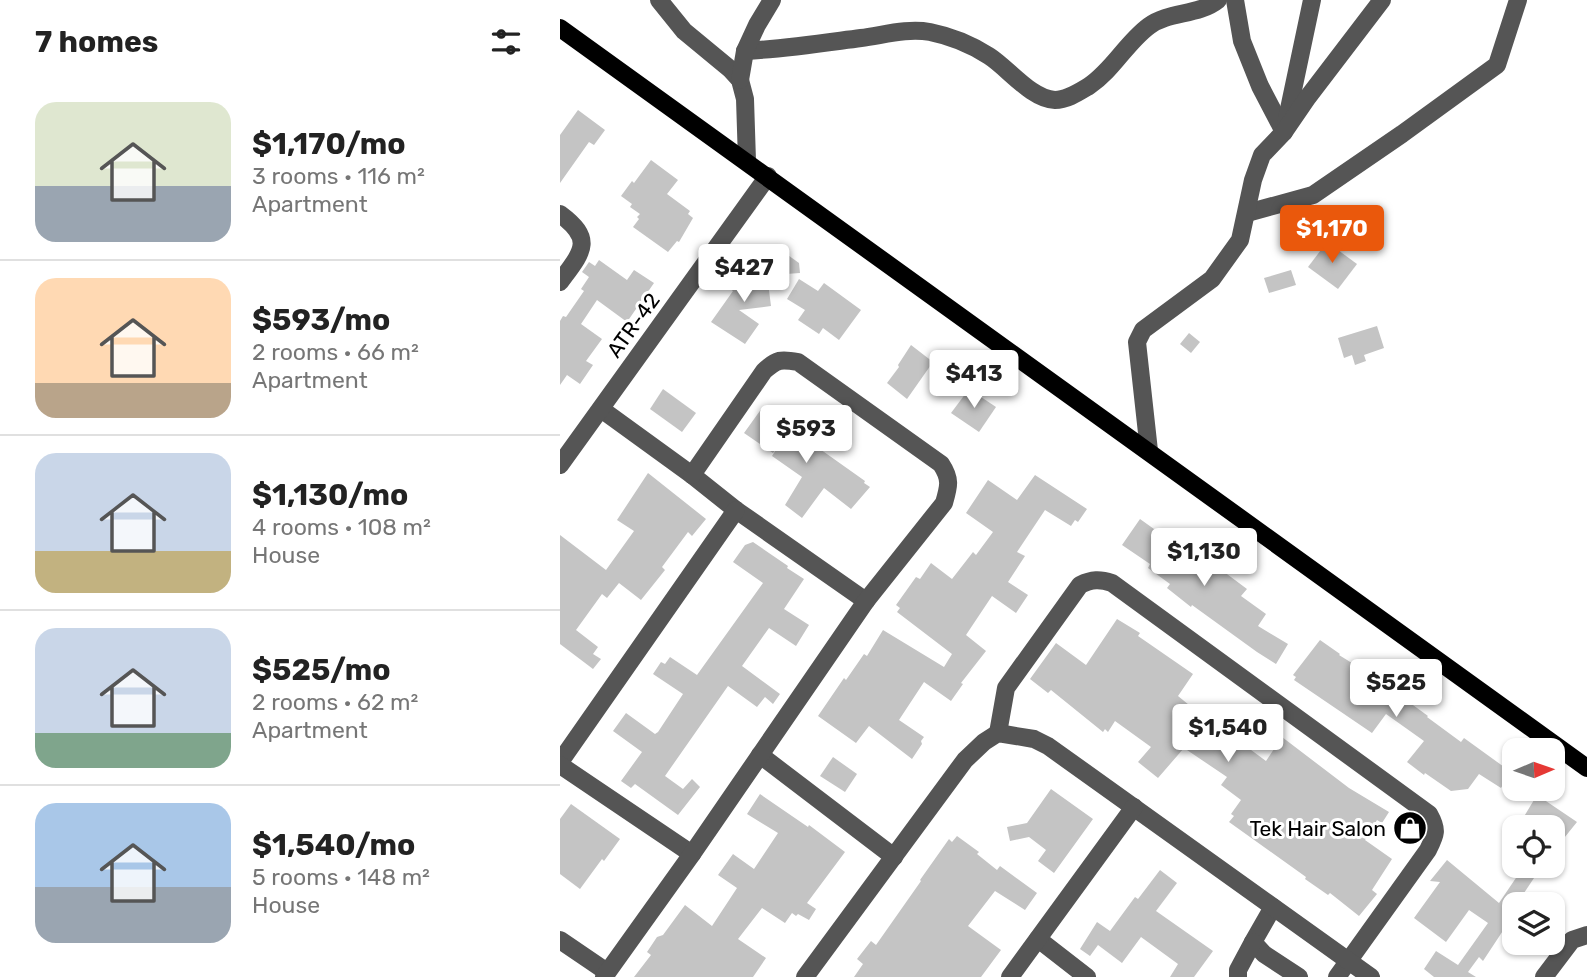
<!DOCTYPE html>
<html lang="en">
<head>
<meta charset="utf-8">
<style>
	:root { --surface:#fff; --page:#f6f6f6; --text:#222; --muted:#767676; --line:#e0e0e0; --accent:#ea580c }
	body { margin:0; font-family:Rubik,sans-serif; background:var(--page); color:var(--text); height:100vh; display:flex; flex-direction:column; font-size:26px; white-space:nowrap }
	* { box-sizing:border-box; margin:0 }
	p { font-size:23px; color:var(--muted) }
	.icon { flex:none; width:38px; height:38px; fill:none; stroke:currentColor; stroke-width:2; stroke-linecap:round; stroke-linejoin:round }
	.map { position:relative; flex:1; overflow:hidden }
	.details { display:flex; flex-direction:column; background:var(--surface); width:560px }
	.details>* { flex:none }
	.needle { width:46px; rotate:88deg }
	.buttons { position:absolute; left:942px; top:738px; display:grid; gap:14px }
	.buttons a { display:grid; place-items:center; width:63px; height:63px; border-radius:14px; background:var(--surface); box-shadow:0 2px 5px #0004; font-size:35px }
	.price { position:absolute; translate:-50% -60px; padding:0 16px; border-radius:7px; background:#fff; color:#222; font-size:23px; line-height:46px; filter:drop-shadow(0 2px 4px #0008) }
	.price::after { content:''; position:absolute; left:50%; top:42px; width:21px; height:16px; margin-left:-10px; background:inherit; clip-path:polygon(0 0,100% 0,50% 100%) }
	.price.selected { background:var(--accent); color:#fff }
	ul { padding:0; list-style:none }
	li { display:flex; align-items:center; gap:21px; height:175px; padding:0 35px }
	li+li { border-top:2px solid var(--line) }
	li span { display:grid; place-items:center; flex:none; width:196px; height:140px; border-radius:21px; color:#555 }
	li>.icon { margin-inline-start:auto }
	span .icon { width:84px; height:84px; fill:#fffc; stroke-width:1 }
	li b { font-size:30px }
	h2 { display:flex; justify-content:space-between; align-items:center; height:84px; padding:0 35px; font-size:30px }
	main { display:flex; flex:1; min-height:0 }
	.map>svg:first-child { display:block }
	.building { fill:#c4c4c4 }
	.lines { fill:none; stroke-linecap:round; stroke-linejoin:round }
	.minor { stroke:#555; stroke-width:18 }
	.major { stroke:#000; stroke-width:18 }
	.labels { text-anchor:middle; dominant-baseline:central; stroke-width:6; stroke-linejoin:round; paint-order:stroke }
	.street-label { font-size:21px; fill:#000; stroke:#fff }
	.poi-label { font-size:21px; fill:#000; stroke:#fff; text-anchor:end }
</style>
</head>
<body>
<main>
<section class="details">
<h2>7 homes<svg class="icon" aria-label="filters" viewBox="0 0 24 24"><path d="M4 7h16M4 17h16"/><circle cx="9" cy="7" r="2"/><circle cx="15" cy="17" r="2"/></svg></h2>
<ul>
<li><span style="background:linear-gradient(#dfe7d0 60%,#9aa5b1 0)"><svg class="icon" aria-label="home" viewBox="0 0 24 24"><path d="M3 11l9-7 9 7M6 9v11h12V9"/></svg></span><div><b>$1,170/mo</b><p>3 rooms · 116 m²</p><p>Apartment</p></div></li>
<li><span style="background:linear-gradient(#ffd9b3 75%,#b9a48a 0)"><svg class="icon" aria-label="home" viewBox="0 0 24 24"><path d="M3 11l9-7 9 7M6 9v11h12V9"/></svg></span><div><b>$593/mo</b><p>2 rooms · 66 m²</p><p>Apartment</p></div></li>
<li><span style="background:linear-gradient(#c9d6e8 70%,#c2b280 0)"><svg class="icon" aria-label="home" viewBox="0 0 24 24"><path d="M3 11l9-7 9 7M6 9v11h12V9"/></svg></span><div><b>$1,130/mo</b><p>4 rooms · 108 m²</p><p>House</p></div></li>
<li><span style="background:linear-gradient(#c9d6e8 75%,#7fa58c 0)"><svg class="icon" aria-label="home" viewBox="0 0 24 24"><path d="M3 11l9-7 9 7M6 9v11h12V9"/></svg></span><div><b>$525/mo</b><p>2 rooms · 62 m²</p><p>Apartment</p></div></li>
<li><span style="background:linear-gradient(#a9c7e8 60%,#9aa5b1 0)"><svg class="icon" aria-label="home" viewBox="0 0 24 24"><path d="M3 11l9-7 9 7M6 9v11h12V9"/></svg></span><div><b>$1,540/mo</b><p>5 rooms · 148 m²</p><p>House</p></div></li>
</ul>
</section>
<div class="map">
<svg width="1027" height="977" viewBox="0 0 1027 977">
	<rect width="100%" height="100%" fill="#fff"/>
	<g class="building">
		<path d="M18,110L45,130L34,145L29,142L0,183V135Z"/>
		<path d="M91,160L118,180L107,194L130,211L128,214L133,218L119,242L117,241L108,252L73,227L79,219L77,217L80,214L70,207L72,204L61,196L72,181L74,183Z"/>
		<path d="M767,242L797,264L778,289L748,267Z"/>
		<path d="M225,253L239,263L240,273L212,275L210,255Z"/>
		<path d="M39,260L67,280L74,270L94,283L67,322L37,300L21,324L42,339L26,361L33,365L20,384L7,375L0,385V321L3,316L6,317L24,291L21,289L29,277L22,272L29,262L35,266Z"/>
		<path d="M206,267L211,306L179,310L199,324L185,344L151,322L173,291L169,288L184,270Z"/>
		<path d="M731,270L736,285L709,293L704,278Z"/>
		<path d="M239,279L258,291L264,283L301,310L279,340L263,328L259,334L238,320L245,310L227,299Z"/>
		<path d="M817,326L824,348L804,355L806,361L795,365L792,355L784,358L778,338Z"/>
		<path d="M629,333L640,342L631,353L620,344Z"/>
		<path d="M351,345L373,362L347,399L327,383L339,367L338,365Z"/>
		<path d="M103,389L136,413L122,432L90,409Z"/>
		<path d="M409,389L436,407L419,432L391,413Z"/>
		<path d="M202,408L305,481L304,483L310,487L291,509L264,488L242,518L225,505L242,477L212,456L219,445L213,453L184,433Z"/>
		<path d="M88,473L146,519L132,536L128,532L102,567L105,570L81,600L59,583L47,598L42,594L16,630L38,647L33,654L41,659L33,669L0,644V535L46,570L74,531L57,520Z"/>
		<path d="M475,475L527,509L518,522L515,520L511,526L485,510L457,552L465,556L448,582L468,595L456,613L432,596L406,635L426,651L401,683L403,684L391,701L364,682L339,720L364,737L361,741L362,744L352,759L309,726L296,743L258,716L284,678L286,680L304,654L307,656L323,630L384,667L392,654L337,612L340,608L336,605L356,577L360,579L371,563L392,579L413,552L416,555L433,532L406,513L428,480L457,500Z"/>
		<path d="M580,519L608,539L612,533L687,589L681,596L706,614L698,626L728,644L716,664L697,652L632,605L631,607L607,588L610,584L588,568L590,564L562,545Z"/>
		<path d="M193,542L228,566L227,568L244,579L224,609L249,625L236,646L209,628L182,666L220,694L213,704L205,697L197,707L168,686L105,776L123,789L132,779L140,787L118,815L75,784L71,788L61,781L82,752L53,731L66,713L95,734L98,732L123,694L93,674L101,662L105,664L110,657L137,675L203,583L173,562L185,545Z"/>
		<path d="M557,619L580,633L578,636L633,674L618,696L645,718L641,724L673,746L684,730L694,737L687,747L706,761L722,737L789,788L829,812L822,823L817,820L805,840L832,859L812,890L817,894L799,916L770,893L768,895L745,879L746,877L669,822L674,816L671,814L681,800L661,785L667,777L624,748L598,778L578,762L591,747L555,721L548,732L545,729L543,732L491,690L488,693L470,679L496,643L526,665Z"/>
		<path d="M760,640L780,654L779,655L816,678L868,716L867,717L901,742L904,738L951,772L941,788L919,774L908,789L891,791L865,773L864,775L847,762L864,741L826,714L812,733L734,680L736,677L733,675Z"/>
		<path d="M273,757L297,774L285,792L260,776Z"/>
		<path d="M491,789L533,819L494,873L478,861L486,850L469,837L450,841L447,827L467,823Z"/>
		<path d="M200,794L248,827L249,825L285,852L247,903L256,909L249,920L238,914L236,916L232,913L225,923L202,908L178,939L206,958L193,977H74L91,955L87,952L97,937L103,935L125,905L152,926L177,888L158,875L173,854L194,869L218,833L187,814Z"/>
		<path d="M977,795L1017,822L992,853V828H957Z"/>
		<path d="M11,804L60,839L44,861L42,859L20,889L0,874V819Z"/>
		<path d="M397,836L419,852L417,854L437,870L440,866L477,893L465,910L435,891L408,926L441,950L421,977H294L303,964L297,959L311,941L316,945L361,881L360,880L389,839L392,842Z"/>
		<path d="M887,860L939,903L964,866H982L956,905H954V907L947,918L950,920L923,961L919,957L908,972L916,977H874L864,969L876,951L898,965L928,923L909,910L886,942L854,918L880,882L870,881Z"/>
		<path d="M600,870L617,883L596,911L653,951L634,977H610L618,964L581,937L562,963L538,945L530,956L520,949L537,922L550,931L575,897L578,899Z"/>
	</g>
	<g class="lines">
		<g class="minor">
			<path d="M99,0L124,31L170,69L180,80L185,99L187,161"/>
			<path d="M675,0L682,41L700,86L724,132"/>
			<path d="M185,51C224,49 263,43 301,38C324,35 347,28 370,32C390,36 412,45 429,56C448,68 471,99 495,100C507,100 519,92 529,86C553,70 566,43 589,26C609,11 638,16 658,0"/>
			<path d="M180,80L185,51L197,25L212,0"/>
			<path d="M726,123L752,0"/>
			<path d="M687,213L753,195L842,134L937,65L958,0"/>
			<path d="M0,214C35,240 22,252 0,282"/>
			<path d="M41,409L132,475L176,510L306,601"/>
			<path d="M589,451L577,342L583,330L652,279L680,240L693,180L702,155L724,132L748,97L822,0"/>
			<path d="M0,465L208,176"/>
			<path d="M438,733L446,688L520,585C532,579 540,579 552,583L869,814C878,830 876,834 868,850L777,977"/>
			<path d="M200,755L334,857"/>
			<path d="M0,762L176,510"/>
			<path d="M0,765L132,854"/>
			<path d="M713,907L693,942L704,954L739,977"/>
			<path d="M478,939L527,977"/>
			<path d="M0,940L47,972"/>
			<path d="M44,977L132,854L306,601L384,503C389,486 391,479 381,464L238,362C221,359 217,359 204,371L132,475"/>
			<path d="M245,977L405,760L424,742L438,733L474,739L488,746L811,977"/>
			<path d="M450,977L574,807"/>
			<path d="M678,977V970L693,942"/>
			<path d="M984,977L1012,940L1027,935"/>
		</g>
		<path class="major" d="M0,28L1027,768"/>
	</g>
	<defs>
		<g id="shop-disc" transform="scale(1.75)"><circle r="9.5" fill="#000" stroke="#fff"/><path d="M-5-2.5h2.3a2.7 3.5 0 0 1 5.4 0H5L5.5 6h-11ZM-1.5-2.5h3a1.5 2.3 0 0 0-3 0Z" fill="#fff"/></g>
	</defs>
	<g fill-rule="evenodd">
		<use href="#shop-disc" x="850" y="828"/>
	</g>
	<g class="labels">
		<g class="street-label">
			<text transform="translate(73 325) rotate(-54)">ATR-42</text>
		</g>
		<g class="poi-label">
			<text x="826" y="828">Tek Hair Salon</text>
		</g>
	</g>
</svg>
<div class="buttons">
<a><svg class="needle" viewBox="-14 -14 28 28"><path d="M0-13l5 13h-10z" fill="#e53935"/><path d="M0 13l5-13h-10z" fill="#767676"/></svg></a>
<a><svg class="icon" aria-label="locate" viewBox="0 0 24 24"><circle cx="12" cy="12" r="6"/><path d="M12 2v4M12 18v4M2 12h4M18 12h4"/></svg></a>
<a><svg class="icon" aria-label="layers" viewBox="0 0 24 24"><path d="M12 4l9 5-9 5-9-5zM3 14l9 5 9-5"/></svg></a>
</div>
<b class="price selected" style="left:772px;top:265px">$1,170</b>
<b class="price" style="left:184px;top:304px">$427</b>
<b class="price" style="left:414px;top:410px">$413</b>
<b class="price" style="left:246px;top:465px">$593</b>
<b class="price" style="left:644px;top:588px">$1,130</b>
<b class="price" style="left:836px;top:719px">$525</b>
<b class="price" style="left:668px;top:764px">$1,540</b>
</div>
</main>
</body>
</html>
